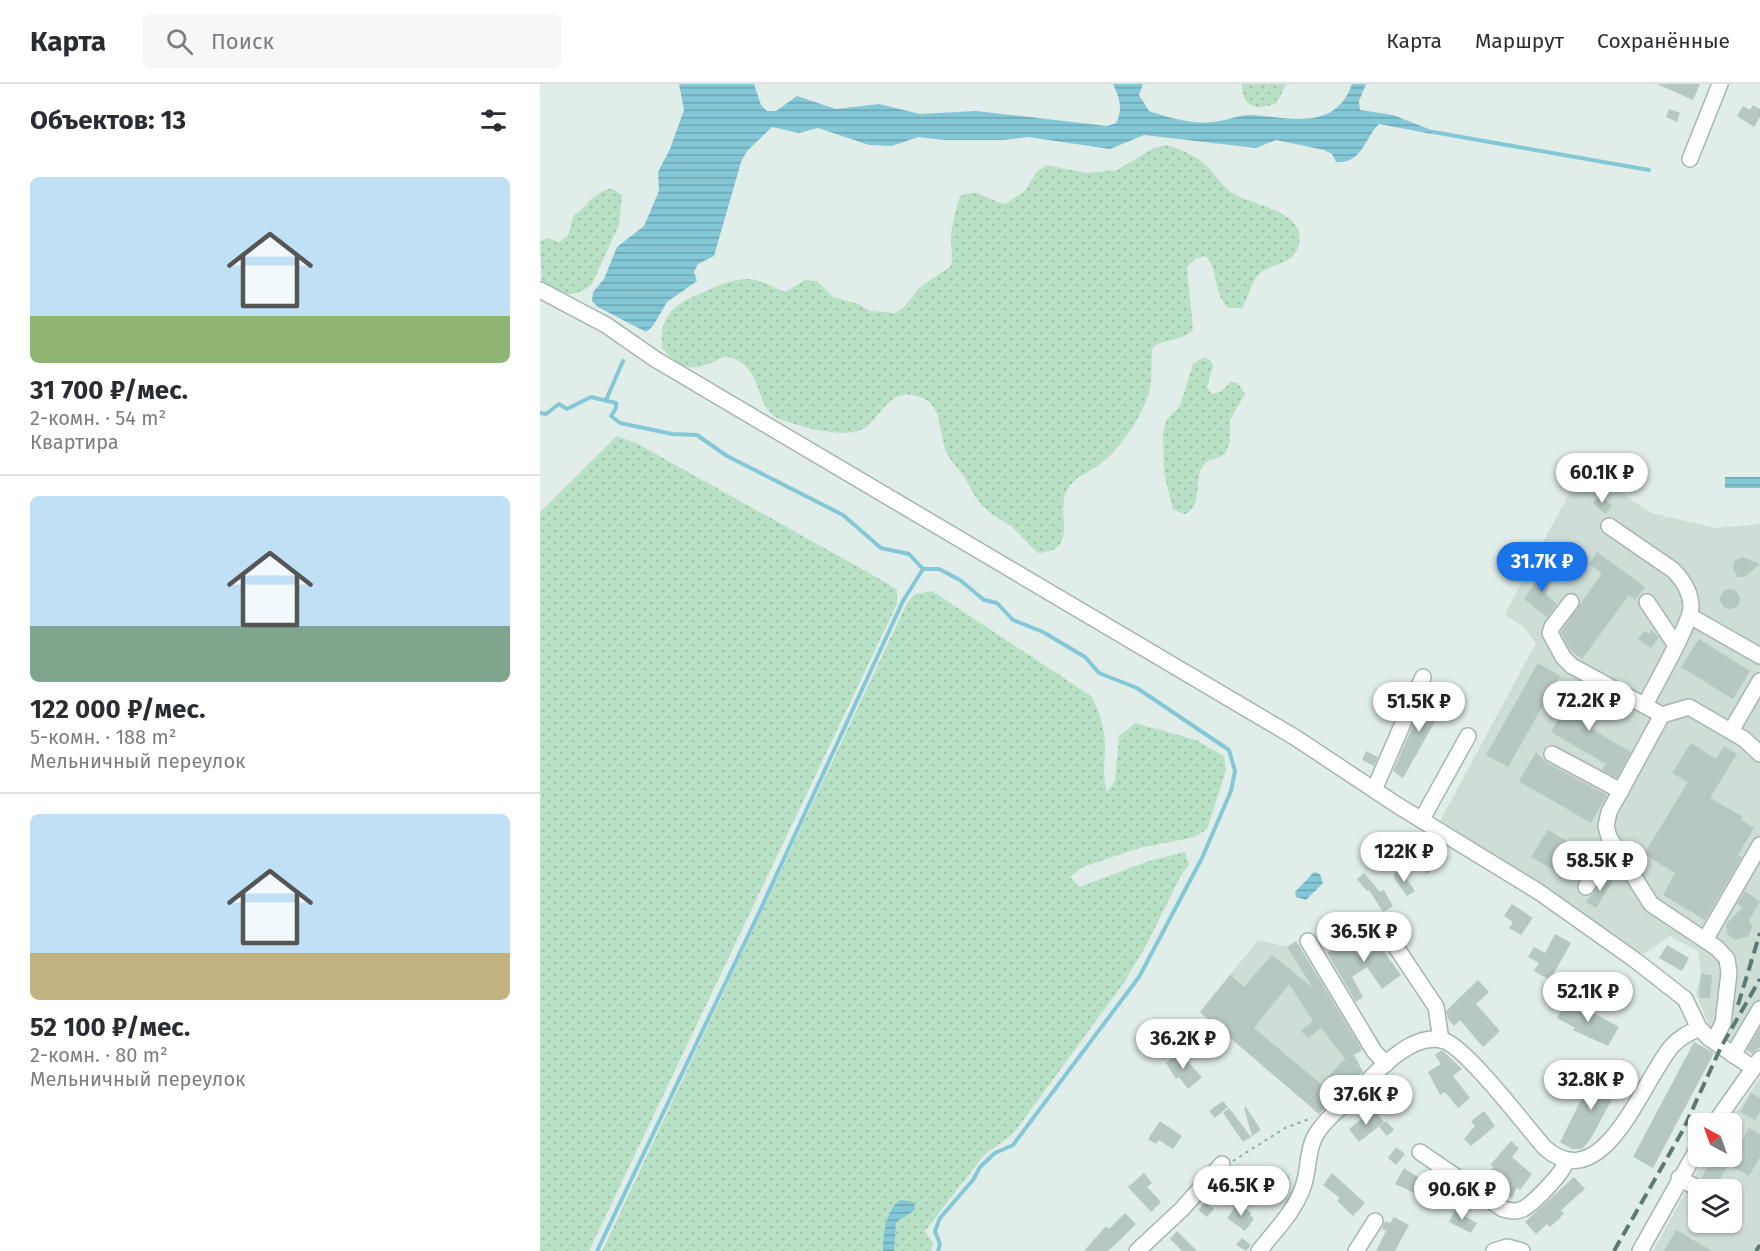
<!DOCTYPE html>
<html lang="ru">
<head>
<meta charset="utf-8">
<style>
	:root { --surface:#fff; --page:#f7f7f7; --text:#2b2b33; --muted:#7c7c81; --line:#e1e1e2; --accent:#1a73e8 }
	body { margin:0; font-family:"Fira Sans",sans-serif; background:var(--page); color:var(--text); height:100vh; display:flex; flex-direction:column; font-size:22px; white-space:nowrap }
	* { box-sizing:border-box; margin:0 }
	p { font-size:20px; color:var(--muted) }
	.icon { flex:none; width:33px; height:33px; fill:none; stroke:currentColor; stroke-width:2; stroke-linecap:round; stroke-linejoin:round }
	.map { position:relative; flex:1; overflow:hidden }
	.sheet { display:flex; flex-direction:column; background:var(--surface); width:540px }
	.sheet>* { flex:none }
	.needle { width:39px; rotate:319deg }
	.buttons { position:absolute; left:1148px; top:1029px; display:grid; gap:12px }
	.buttons a { display:grid; place-items:center; width:54px; height:54px; border-radius:9px; background:var(--surface); box-shadow:0 2px 4px #0004; font-size:30px }
	.price { position:absolute; translate:-50% -51px; padding:0 14px; border-radius:21px; background:#fff; color:#222; font-size:20px; line-height:39px; filter:drop-shadow(0 2px 3px #0008) }
	.price::after { content:''; position:absolute; left:50%; top:36px; width:18px; height:14px; margin-left:-9px; background:inherit; clip-path:polygon(0 0,100% 0,50% 100%) }
	.price.current { background:var(--accent); color:#fff }
	ul { padding:0; list-style:none }
	li { display:grid; align-content:center; gap:12px; height:318px; padding:0 30px }
	li+li { border-top:2px solid var(--line) }
	li span { display:grid; place-items:center; height:186px; border-radius:9px; color:#555 }
	li>.icon { margin-inline-start:auto }
	span .icon { width:108px; height:108px; fill:#fffc; stroke-width:1 }
	li b { font-size:26px }
	h2 { display:flex; justify-content:space-between; align-items:center; height:72px; padding:0 30px; font-size:26px }
	header { display:flex; align-items:center; gap:36px; box-sizing:border-box; height:84px; padding:0 30px; background:var(--surface); border-bottom:2px solid var(--line) }
	header strong { font-size:28px }
	nav { display:flex; gap:33px; margin-inline-start:auto; font-size:21px }
	.search { width:420px; height:54px; background:var(--page); display:flex; align-items:center; gap:15px; box-sizing:border-box; padding:0 21px; border-radius:9px; color:var(--muted); font-size:22px }
	main { display:flex; flex:1; min-height:0 }
	.map>svg:first-child { display:block }
	.built { fill:#cfddd7; fill-rule:evenodd }
	.grass { fill:url(#grass-dots) }
	.water { fill:url(#water-rules) }
	.lines { fill:none; stroke-linecap:round; stroke-linejoin:round }
	.stream { stroke:#84c8d7; stroke-width:4 }
	.building { fill:#b6c8c1; fill-rule:evenodd }
	.minor-casing { stroke:#a3b6b0; stroke-width:18 }
	.path { stroke:#7fb4a5; stroke-width:2; stroke-dasharray:3 4.5; stroke-linecap:butt }
	.minor { stroke:#fff; stroke-width:15 }
	.rail { stroke:#5a7b73; stroke-width:4; stroke-dasharray:12 6; stroke-linecap:butt }
</style>
</head>
<body>
<header>
<strong>Карта</strong>
<div class="search"><svg class="icon" aria-label="search" viewBox="0 0 24 24"><circle cx="10" cy="10" r="6"/><path d="M15 15l6 6"/></svg>Поиск</div>
<nav><a>Карта</a><a>Маршрут</a><a>Сохранённые</a></nav>
</header>
<main>
<section class="sheet">
<h2>Объектов: 13<svg class="icon" aria-label="filters" viewBox="0 0 24 24"><path d="M4 7h16M4 17h16"/><circle cx="9" cy="7" r="2"/><circle cx="15" cy="17" r="2"/></svg></h2>
<ul>
<li><span style="background:linear-gradient(#bfe0f5 75%,#8fb573 0)"><svg class="icon" aria-label="home" viewBox="0 0 24 24"><path d="M3 11l9-7 9 7M6 9v11h12V9"/></svg></span><div><b>31 700 ₽/мес.</b><p>2-комн. · 54 m²</p><p>Квартира</p></div></li>
<li><span style="background:linear-gradient(#bfe0f5 70%,#7fa58c 0)"><svg class="icon" aria-label="home" viewBox="0 0 24 24"><path d="M3 11l9-7 9 7M6 9v11h12V9"/></svg></span><div><b>122 000 ₽/мес.</b><p>5-комн. · 188 m²</p><p>Мельничный переулок</p></div></li>
<li><span style="background:linear-gradient(#bfe0f5 75%,#c2b280 0)"><svg class="icon" aria-label="home" viewBox="0 0 24 24"><path d="M3 11l9-7 9 7M6 9v11h12V9"/></svg></span><div><b>52 100 ₽/мес.</b><p>2-комн. · 80 m²</p><p>Мельничный переулок</p></div></li>
</ul>
</section>
<div class="map">
<svg width="1220" height="1167" viewBox="0 0 1220 1167">
	<defs>
		<pattern id="grass-dots" width="8" height="8" patternUnits="userSpaceOnUse" patternTransform="scale(1.5)"><rect width="8" height="8" fill="#b8e0c4"/><path d="M2 2h.1M6 6h.1" fill="none" stroke="#9ec1a9" stroke-width="1.8" stroke-linecap="round"/></pattern>
		<pattern id="water-rules" width="6" height="5" patternUnits="userSpaceOnUse" patternTransform="scale(1.5)"><rect width="6" height="5" fill="#84c8d7"/><path d="M0 2.5h6" fill="none" stroke="#6ca4af"/></pattern>
	</defs>
	<rect width="100%" height="100%" fill="#e1ede8"/>
	<g class="built">
		<path d="M1043,383L1111,429L1176,444L1220,440V965L1215,972L1170,945L1156,909L1161,890L1158,867L1130,852L1103,870L1042,832L1037,824L900,737L996,559L984,543L965,530Z"/>
		<path d="M718,856L747,863L756,857L824,965L815,971L823,988L779,1030L660,928Z"/>
		<path d="M1220,994V1167H1113L1165,1073L1191,1072V1040L1185,1039L1191,1028L1198,1026ZM1158,1106H1191V1138H1158Z"/>
	</g>
	<g class="grass">
		<path d="M702,0H746L737,19C718,27 701,24 702,0Z"/>
		<path d="M624,61C641,65 656,71 669,84C677,93 684,104 694,110C714,122 770,128 758,163C752,182 730,179 718,191C710,201 709,214 702,224H688C673,209 679,187 666,172L655,175L647,183L653,246C640,258 627,254 613,263C610,276 613,291 610,304C604,329 584,360 564,377C552,388 533,392 526,408C516,431 540,467 498,469C489,461 481,451 472,443C462,436 451,431 443,422C434,413 430,402 423,391C419,385 413,380 409,373C396,351 407,317 373,311C345,306 340,340 318,347C297,353 262,343 242,336C210,324 229,282 185,272C156,287 145,290 122,264C118,225 142,218 170,205C181,200 197,194 210,195C222,196 234,204 245,208L265,196L277,197L293,213L318,220L330,227L355,229L364,223L379,204L411,182C413,172 411,164 411,154C412,139 416,126 420,112C439,103 446,116 465,120L485,107L497,87L507,81L546,89L577,86L612,65Z"/>
		<path d="M72,104L82,111L79,141L52,200C34,216 20,210 2,200L0,157L8,154L19,158L28,151L34,131C52,121 46,112 72,104Z"/>
		<path d="M664,273L670,276L673,281L667,304L672,310L680,308L691,298L698,299L705,310L690,336V357L685,370C679,374 672,374 667,378C650,391 666,417 646,430L633,426L624,388L623,350L626,336L640,322L653,280Z"/>
		<path d="M77,352L98,360L345,498L357,506V520L49,1167H0V428Z"/>
		<path d="M392,507L551,612C559,626 565,645 565,661C565,678 562,691 567,708L575,697L579,652L595,639L656,656L684,672L686,686L667,745L655,753L599,764L543,783L530,793L539,803L609,777L645,768L649,781L640,793L607,860L583,900L473,1050L444,1071L385,1147L393,1159L391,1167H62L367,519L375,510Z"/>
	</g>
	<g class="water">
		<path d="M139,0H214L221,21L227,27H236L257,12L296,25L339,20L380,30L436,27L567,42L576,39C583,25 580,15 573,0H603L599,11L609,27C626,33 654,41 672,38C686,37 700,30 713,31C750,34 796,47 812,0H826L819,17L820,26L853,31L894,47L892,50L839,40C824,54 823,80 796,78L792,70L784,66L736,56L716,64L604,51L570,65L488,53L464,56H405L378,53L352,62L329,61L278,44L259,49L232,43L207,67L201,78L174,172L158,180L154,188L157,197L127,218L113,242L106,248L58,223L52,217L53,208L64,195L77,163L104,142L119,107L118,88L130,65L144,26Z"/>
		<rect x="1185" y="393" width="35" height="11"/>
		<path d="M774,788L780,790L783,799L766,816L756,813L755,808Z"/>
		<path d="M361,1116L374,1118L375,1126L356,1138L354,1167H343C343,1151 346,1124 361,1116Z"/>
	</g>
	<g class="lines">
		<g class="stream">
			<path d="M893,48L1109,86"/>
			<path d="M66,316L83,277"/>
			<path d="M0,329L6,330L19,320L27,325L51,313L76,319V324L71,332L80,339L132,350L157,351L187,372L303,431L341,464L369,470L383,485H399L420,496L444,516L457,519L473,536L503,548L545,573L559,589L597,604L689,666L695,687L691,707L662,774L599,893L473,1061L455,1069L440,1083L433,1096L400,1134L395,1147L400,1160L398,1167"/>
			<path d="M57,1167L216,835L363,517L383,485"/>
		</g>
	</g>
	<g class="building">
		<path d="M1117,0H1160L1153,16Z"/>
		<path d="M1213,21L1220,25V33L1214,43L1197,32L1203,22L1210,26Z"/>
		<path d="M1129,25L1140,29L1137,38L1126,33Z"/>
		<path d="M1048,392L1056,397L1050,405L1043,400Z"/>
		<path d="M1060,411L1072,422L1065,430L1053,419Z"/>
		<path d="M1057,468L1105,503L1095,516L1089,511L1042,575L1030,566L1021,548L1062,489L1049,480Z"/>
		<path d="M1202,473L1220,480L1204,493H1198L1193,484L1195,476Z"/>
		<path d="M1006,483L1017,489L1005,510L1017,520L1007,533L984,515Z"/>
		<circle cx="1190" cy="515" r="10"/>
		<path d="M1111,546L1119,553L1111,564L1098,555L1104,547L1109,550Z"/>
		<path d="M1159,555L1210,587L1193,615L1141,583Z"/>
		<path d="M998,579L1020,592L968,683L946,671Z"/>
		<path d="M1040,599L1060,611L1043,640L1091,668L1077,694L1062,686L1066,680L1011,648Z"/>
		<path d="M887,609L905,620L863,694L853,687Z"/>
		<path d="M1151,659L1176,675L1184,662L1197,670L1170,714L1203,733L1201,736L1214,744L1198,771L1202,773L1165,836L1123,811L1135,789L1104,770L1148,698L1132,689Z"/>
		<path d="M826,667L838,673L834,682L822,676Z"/>
		<path d="M996,668L1007,679L1067,711L1051,739L979,697Z"/>
		<path d="M1008,746L1043,767L1027,794L991,773Z"/>
		<path d="M887,775L894,783L887,790L880,781Z"/>
		<path d="M860,786L875,807L867,812L854,794V790Z"/>
		<path d="M824,789L840,808L844,806L853,822L843,828L829,806L827,807L817,795Z"/>
		<path d="M1065,792L1073,797L1056,824L1046,818Z"/>
		<path d="M1205,807L1220,818L1209,836L1212,842L1209,852L1195,856L1187,850L1186,840L1203,823L1197,820Z"/>
		<path d="M972,820L993,834L981,851L969,844L973,838L964,832Z"/>
		<path d="M866,844L871,853L864,857L859,848Z"/>
		<path d="M835,849L847,867L844,868L861,891L842,905L827,883L812,893L823,913L816,918L787,869L796,864L798,868L821,854L823,857Z"/>
		<path d="M1015,850L1031,859L1010,896L994,887L999,879L988,873L994,863L1005,869Z"/>
		<path d="M756,857L822,966L813,971L823,987L779,1030L660,928L690,891L704,903L732,871L773,904L747,863ZM749,900L773,937L761,947L768,954L781,944L805,975L781,1000L714,944Z"/>
		<path d="M1127,861L1149,874L1142,887L1119,874Z"/>
		<path d="M1161,890L1172,891L1170,914H1159Z"/>
		<path d="M938,896L949,908L936,920L960,947L943,963L920,936L914,942L908,935L906,927Z"/>
		<path d="M1028,915L1079,943L1068,962L1033,946L1035,944L1017,934Z"/>
		<path d="M1220,944V963L1212,969L1207,966Z"/>
		<path d="M1154,958L1174,969L1113,1084L1093,1073Z"/>
		<path d="M902,966L922,985L913,992L930,1014L918,1024L905,1008L900,1011L888,988L901,980L895,971Z"/>
		<path d="M639,968L662,993L648,1005L639,993L636,995L626,979Z"/>
		<path d="M1062,986L1082,997L1050,1056L1042,1065H1032L1020,1058L1040,1018Z"/>
		<path d="M1211,1009L1220,1014V1028L1215,1036L1200,1028Z"/>
		<path d="M683,1017L688,1023L675,1034L669,1027Z"/>
		<path d="M706,1023L721,1046L712,1052L704,1024Z"/>
		<path d="M689,1024L711,1053L703,1058L683,1029Z"/>
		<path d="M834,1025L844,1038L819,1058L809,1045Z"/>
		<path d="M944,1027L955,1042L931,1062L924,1055L935,1042L931,1037Z"/>
		<path d="M620,1037L642,1052L633,1065L619,1056L616,1060L608,1055Z"/>
		<path d="M846,1037L854,1046L847,1052L839,1043Z"/>
		<path d="M1209,1044L1220,1050V1073L1209,1092L1188,1080L1175,1105L1170,1102L1161,1095L1173,1072H1191V1052L1201,1058Z"/>
		<path d="M971,1057L979,1064L972,1073L992,1090L980,1106L977,1103L972,1114L944,1100L953,1083L951,1080Z"/>
		<path d="M856,1063L865,1070L856,1081L848,1074Z"/>
		<path d="M864,1084L899,1107L893,1118L855,1100Z"/>
		<path d="M742,1085L750,1094L725,1117L714,1105L730,1091L733,1094Z"/>
		<path d="M604,1089L612,1099L607,1103L621,1118L611,1128L588,1103Z"/>
		<path d="M716,1089L720,1093L698,1119L684,1108L690,1101L697,1106Z"/>
		<path d="M792,1089L825,1119L813,1132L797,1117L800,1114L783,1101Z"/>
		<path d="M1034,1093L1045,1105L1021,1126L1024,1129L1019,1135L1010,1143L1007,1140L996,1150L985,1138Z"/>
		<path d="M665,1118L674,1125L667,1133L658,1126Z"/>
		<path d="M698,1119L711,1129L710,1131L714,1135L705,1147L687,1134Z"/>
		<path d="M916,1124L925,1128L924,1132L937,1139L931,1149L909,1138Z"/>
		<path d="M585,1129L596,1140L581,1155L568,1167H544L566,1142L569,1145Z"/>
		<path d="M854,1133L869,1141L855,1167H836L846,1147L842,1145L845,1137L850,1139Z"/>
		<path d="M1136,1146L1172,1167H1124Z"/>
		<path d="M637,1147L657,1167H642L630,1155Z"/>
		<path d="M702,1154L711,1161L706,1167L696,1161Z"/>
	</g>
	<g class="lines">
		<g class="minor-casing">
			<g id="minor">
				<path d="M1150,75L1180,0"/>
				<path d="M0,206L66,241L115,275L756,654L857,721L999,808L1095,876L1145,915L1159,944L1169,954L1213,984"/>
				<path d="M1069,442L1133,486C1143,496 1151,508 1151,523C1151,539 1114,603 1105,621"/>
				<path d="M1031,518L1012,543L1010,549L1023,573L1032,582L1122,631L1069,728L1066,742L1069,753L1111,820L1177,864L1187,875L1189,889L1183,939L1174,957"/>
				<path d="M1107,518L1135,560"/>
				<path d="M1150,532L1220,572"/>
				<path d="M1122,631L1149,623L1204,655L1220,670"/>
				<path d="M1191,647L1220,597"/>
				<path d="M1012,670L1081,707"/>
				<path d="M834,706L883,593"/>
				<path d="M882,735L928,652"/>
				<path d="M1046,803L1063,778L1078,768"/>
				<path d="M1165,856L1220,761"/>
				<path d="M768,857L834,967L846,980"/>
				<path d="M856,863L896,923L901,956"/>
				<path d="M1193,971L1220,925"/>
				<path d="M1174,1040L1220,975"/>
				<path d="M880,1068L963,1125C971,1127 976,1128 983,1125C994,1119 1022,1090 1026,1078"/>
				<path d="M1139,1094L1161,1106"/>
				<path d="M597,1167L642,1125L682,1080"/>
				<path d="M719,1167C734,1148 755,1127 763,1103C770,1084 766,1063 779,1046C787,1034 800,1024 811,1014C832,993 871,945 905,957C928,966 985,1041 1005,1064C1064,1115 1103,995 1132,962C1140,953 1149,949 1159,944"/>
				<path d="M816,1167L835,1137"/>
				<path d="M954,1167L967,1163L982,1167"/>
				<path d="M1100,1167L1158,1064"/>
			</g>
		</g>
		<path class="path" d="M693,1077L745,1044L772,1034"/>
		<use href="#minor" class="minor"/>
		<g class="rail">
			<path d="M1198,921L1220,849"/>
			<path d="M1074,1167L1143,1046L1181,963L1220,895"/>
			<path d="M1216,1167L1220,1161"/>
		</g>
	</g>
</svg>
<div class="buttons">
<a><svg class="needle" viewBox="-14 -14 28 28"><path d="M0-13l5 13h-10z" fill="#e53935"/><path d="M0 13l5-13h-10z" fill="#7c7c81"/></svg></a>
<a><svg class="icon" aria-label="layers" viewBox="0 0 24 24"><path d="M12 4l9 5-9 5-9-5zM3 14l9 5 9-5"/></svg></a>
</div>
<b class="price" style="left:1062px;top:420px">60.1K ₽</b>
<b class="price current" style="left:1002px;top:509px">31.7K ₽</b>
<b class="price" style="left:1049px;top:648px">72.2K ₽</b>
<b class="price" style="left:879px;top:649px">51.5K ₽</b>
<b class="price" style="left:864px;top:799px">122K ₽</b>
<b class="price" style="left:1060px;top:808px">58.5K ₽</b>
<b class="price" style="left:824px;top:879px">36.5K ₽</b>
<b class="price" style="left:1048px;top:939px">52.1K ₽</b>
<b class="price" style="left:643px;top:986px">36.2K ₽</b>
<b class="price" style="left:1051px;top:1027px">32.8K ₽</b>
<b class="price" style="left:826px;top:1042px">37.6K ₽</b>
<b class="price" style="left:701px;top:1133px">46.5K ₽</b>
<b class="price" style="left:922px;top:1137px">90.6K ₽</b>
</div>
</main>
</body>
</html>
